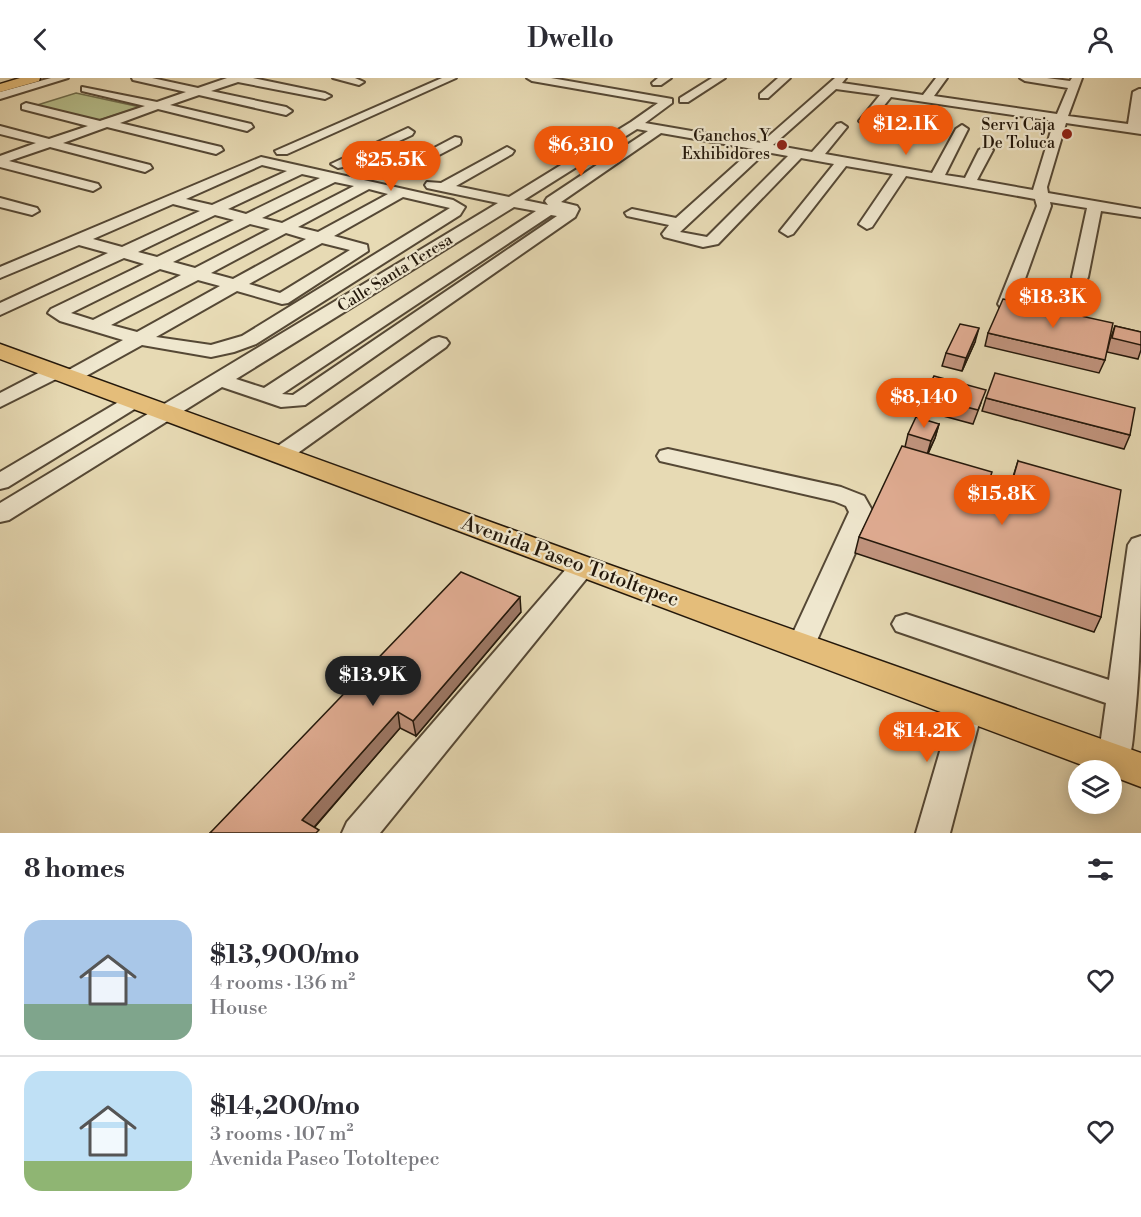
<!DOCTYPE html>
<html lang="en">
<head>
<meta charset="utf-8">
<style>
	:root { --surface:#fff; --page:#f7f7f7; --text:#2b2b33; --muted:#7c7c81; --line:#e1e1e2; --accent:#ea580c }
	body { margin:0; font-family:"Libre Bodoni",serif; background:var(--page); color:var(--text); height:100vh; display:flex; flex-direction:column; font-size:22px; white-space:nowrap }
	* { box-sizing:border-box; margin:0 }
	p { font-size:20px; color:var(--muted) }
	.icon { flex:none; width:33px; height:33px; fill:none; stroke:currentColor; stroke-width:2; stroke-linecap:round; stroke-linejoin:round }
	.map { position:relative; height:755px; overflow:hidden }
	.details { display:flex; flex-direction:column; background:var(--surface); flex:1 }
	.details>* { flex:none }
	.buttons { position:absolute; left:1068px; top:682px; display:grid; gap:12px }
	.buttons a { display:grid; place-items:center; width:54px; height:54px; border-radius:50%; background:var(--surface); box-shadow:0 3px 15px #0003; font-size:30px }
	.price { position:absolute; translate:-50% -51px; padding:0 14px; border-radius:21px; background:var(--accent); color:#fff; font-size:20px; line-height:39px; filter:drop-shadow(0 2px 3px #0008) }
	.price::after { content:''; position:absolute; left:50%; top:36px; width:18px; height:14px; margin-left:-9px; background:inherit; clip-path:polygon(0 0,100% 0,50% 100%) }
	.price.current { background:#222; color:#fff }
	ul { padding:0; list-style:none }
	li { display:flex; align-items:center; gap:18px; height:150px; padding:0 24px }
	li+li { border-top:2px solid var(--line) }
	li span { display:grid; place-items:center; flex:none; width:168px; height:120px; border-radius:18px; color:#555 }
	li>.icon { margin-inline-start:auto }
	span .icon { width:72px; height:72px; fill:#fffc; stroke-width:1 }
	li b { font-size:26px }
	h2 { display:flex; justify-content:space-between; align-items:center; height:72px; padding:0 24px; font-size:26px }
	header { display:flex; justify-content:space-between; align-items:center; height:78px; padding:0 24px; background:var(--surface); font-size:27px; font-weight:600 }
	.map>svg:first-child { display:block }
	.green { fill:#b6bf8c; stroke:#6d6c4c; stroke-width:1.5 }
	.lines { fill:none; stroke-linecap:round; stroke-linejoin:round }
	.minor-casing { stroke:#554835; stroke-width:4 }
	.major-casing { stroke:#24180b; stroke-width:3 }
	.minor { fill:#efe7ce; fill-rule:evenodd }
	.major { fill:#e4bd7a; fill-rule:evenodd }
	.wall { fill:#c1947e; stroke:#24180b; stroke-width:1.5 }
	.shaded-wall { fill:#9d7866; stroke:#24180b; stroke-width:1.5 }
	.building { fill:#e0ac92; stroke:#24180b; stroke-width:1.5 }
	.poi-dot { fill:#8f2418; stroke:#efe7ce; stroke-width:2 }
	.labels { text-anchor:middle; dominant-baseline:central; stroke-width:4.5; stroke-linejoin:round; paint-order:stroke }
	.far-poi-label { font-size:16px; fill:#24180b; stroke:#efe7ce; text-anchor:end }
	.far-street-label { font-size:16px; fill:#24180b; stroke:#efe7ce }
	.street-label { font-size:20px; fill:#24180b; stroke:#efe7ce }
</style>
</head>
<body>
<header><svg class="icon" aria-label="back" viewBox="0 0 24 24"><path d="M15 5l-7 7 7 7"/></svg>Dwello<svg class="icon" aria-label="person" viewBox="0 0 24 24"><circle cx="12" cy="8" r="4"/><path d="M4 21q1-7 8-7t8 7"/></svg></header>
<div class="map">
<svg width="1141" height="755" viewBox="0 0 1141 755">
	<rect width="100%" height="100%" fill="#e7dab4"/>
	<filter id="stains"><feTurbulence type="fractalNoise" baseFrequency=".00333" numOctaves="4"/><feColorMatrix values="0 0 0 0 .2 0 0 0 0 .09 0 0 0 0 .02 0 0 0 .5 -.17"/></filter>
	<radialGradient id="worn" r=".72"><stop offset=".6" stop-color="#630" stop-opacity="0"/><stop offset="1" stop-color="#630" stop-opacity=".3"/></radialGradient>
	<path class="green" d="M76,15L140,29L93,44L31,29Z"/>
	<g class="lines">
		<g class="minor-casing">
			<g id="minor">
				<path d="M51,0H68L0,21V14Z"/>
				<path d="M132,0H152L198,10L227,0H253L325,15L331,18L325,21L238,4L211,13L286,29L292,33L286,37L199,17L170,27L251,46L253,49L247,53L158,31L120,45L221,69L223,72L216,76L107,49L63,65L150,87L152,90L145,94L50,69L9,83L98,106L100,109L93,113L0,89V78L36,65L0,56V48L49,61L88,48L22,31V27L26,25L100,43L145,28L82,13V9L157,24L186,14L133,2Z"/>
				<path d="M333,0H355L364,4L359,7Z"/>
				<path d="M442,0H456L287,76H277L275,73Z"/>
				<path d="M527,0H551L672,21V25L645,45L761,65L835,0H846L842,5L923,17L936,0H947L934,18L1057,36L1068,10L1025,3L1020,0H1047L1070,3L1072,0H1082L1068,38L1128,46L1133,14L1139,11H1141V56L1066,45L1047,109L1048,115L1141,131V139L1101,133L1088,199L1086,203H1074L1072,199L1087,130L1050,124L1051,128L1016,226L1013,230H1001L998,226L1037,128L1035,121L906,98L872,149L867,151L859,146L893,96L846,88L793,156L788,158L780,153L834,86L801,80L718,166L703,169L664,159L662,156L669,147L627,138L625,135L632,131L676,140L753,71L661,55L561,124L577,128L579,131L575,139L305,327L281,329L222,309L9,442L0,444V425L498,125L427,110L425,107L427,104L441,105L507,69L514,73L512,76L456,108L509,119L631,44L658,25L532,3ZM836,11L880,17L859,43L865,47L869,46L891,19L1054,43L1033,112L977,102L993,72L986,68L979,72L965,100L945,97L968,51L962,47L956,51L932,95L825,76L847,49L841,45L837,46L812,74L773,67ZM637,51L648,53L547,120L545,123L548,127L524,122ZM766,74L788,78L707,159L680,154ZM514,129L536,133L264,310L236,301ZM551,137L557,138L293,317L282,316Z"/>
				<path d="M658,0H671L661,7H653L652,5Z"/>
				<path d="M712,0H725L688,24H680V20Z"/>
				<path d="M778,0H790L768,20H760V16Z"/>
				<path d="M408,50L414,54L412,57L343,89L338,90L331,86Z"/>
				<path d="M455,59L460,60L461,63L460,66L395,100H385L383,97Z"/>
				<path d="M261,79L453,122L465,129L460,137L256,266L234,274L211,279L142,267L77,303H63L60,299L0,329V315L48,290H62L65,294L123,262L60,243L48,235L51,231L144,186L124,180L0,237V225L108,175L79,167L0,200V189ZM262,87L287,93L212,127L186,121ZM302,96L320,100L246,136L228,131ZM335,104L354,108L282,145L262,140ZM369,111L388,116L318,154L298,149ZM403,119L450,130L242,258L211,267L156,259L237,213L282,226L288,225L368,173L367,167L334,158ZM173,126L200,133L122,169L93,161ZM215,137L234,142L157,179L138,174ZM250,146L270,151L195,190L173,184ZM286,155L306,161L233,201L211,195ZM322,165L350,172L280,215L249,206ZM160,191L181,197L93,242L71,235ZM198,202L220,208L137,254L111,247Z"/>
				<path d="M0,120L37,130L39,133L32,137L0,129Z"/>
				<path d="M439,259L446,261L449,265L446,269L288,382L280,384L272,382L269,377L272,372L432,261Z"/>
				<path d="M134,317L141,319L144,323L141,327L8,409L0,411V394L127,319Z"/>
				<path d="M668,371L841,409L864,418L873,434L811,576L801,579L791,576L787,568L849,434L846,428L834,423L660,383L657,378L660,373Z"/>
				<path d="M1141,458C1141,519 1141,579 1135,638C1133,656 1133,675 1125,692L1114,696L1103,692L1098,682L1106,625L896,553L892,546L896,539L906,536L1109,602L1128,467L1132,461Z"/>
				<path d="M582,480L591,483L595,489L591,495L380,755H342L347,744L573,483Z"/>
				<path d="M968,617L979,620L983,629L950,755H916L953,629L957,620Z"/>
			</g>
		</g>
		<g class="major-casing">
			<g id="major">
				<path d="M20,0H40L39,3L0,14V6Z"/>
				<path d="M0,266L593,481L1141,675V709L1112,698V693H1098L0,281Z"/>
			</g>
		</g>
		<use href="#minor" class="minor"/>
		<use href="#major" class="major"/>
	</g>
	<g class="wall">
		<path d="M1115,248L1141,254V272L1138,281L1107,274L1110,262Z"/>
		<path d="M988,255L1105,282L1099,295L985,268Z"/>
		<path d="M975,264L962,293L942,288L946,275Z"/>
		<path d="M924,318L981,325L973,346L921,332Z"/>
		<path d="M986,320L1130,357L1124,371L982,333Z"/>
		<path d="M939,346L935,360L928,376L986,412L1007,418L1018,383L1101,539L1094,554L855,475L859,459L905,369L908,356Z"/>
		<path d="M521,534L416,658L400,650L314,750L210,755Z"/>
	</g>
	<g class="shaded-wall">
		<path d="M979,250L975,264L962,293L966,280Z"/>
		<path d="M939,346L935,360L927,377L931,363Z"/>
		<path d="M520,519L521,534L416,658L413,643Z"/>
		<path d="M398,634L400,650L309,755L302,742Z"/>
	</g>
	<g class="building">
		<path d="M1003,221L1113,245L1105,282L988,255Z"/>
		<path d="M960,246L979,250L966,280L946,275Z"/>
		<path d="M1115,248L1141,254V267L1112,260Z"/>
		<path d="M995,295L1135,330L1130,357L986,320Z"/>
		<path d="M934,298L986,312L978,332L924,318Z"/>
		<path d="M916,339L939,346L931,363L908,356Z"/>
		<path d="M902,368L992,394L986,412L1008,418L1018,383L1121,412L1101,539L859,459Z"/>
		<path d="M461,494L520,519L413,643L398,634L302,742L319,752L316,755H210Z"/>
	</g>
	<g class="poi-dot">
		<circle cx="1067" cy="56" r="6"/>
		<circle cx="782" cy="67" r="6"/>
	</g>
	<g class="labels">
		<g class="far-poi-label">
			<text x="1055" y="47">Servi Caja<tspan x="1055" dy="18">De Toluca</tspan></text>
			<text x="770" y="58">Ganchos Y<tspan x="770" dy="18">Exhibidores</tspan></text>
		</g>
		<g class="far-street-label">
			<text transform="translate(395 195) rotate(-32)">Calle Santa Teresa</text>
		</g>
		<g class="street-label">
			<text transform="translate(570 484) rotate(20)">Avenida Paseo Totoltepec</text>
		</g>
	</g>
	<rect width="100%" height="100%" filter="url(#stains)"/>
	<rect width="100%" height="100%" fill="url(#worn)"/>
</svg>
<div class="buttons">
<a><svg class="icon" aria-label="layers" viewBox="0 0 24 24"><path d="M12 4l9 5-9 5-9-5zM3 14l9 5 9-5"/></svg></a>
</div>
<b class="price" style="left:906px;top:78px">$12.1K</b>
<b class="price" style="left:581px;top:99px">$6,310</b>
<b class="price" style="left:391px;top:114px">$25.5K</b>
<b class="price" style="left:1053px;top:251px">$18.3K</b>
<b class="price" style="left:924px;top:351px">$8,140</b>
<b class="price" style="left:1002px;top:448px">$15.8K</b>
<b class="price current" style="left:373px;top:629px">$13.9K</b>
<b class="price" style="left:927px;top:685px">$14.2K</b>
</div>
<section class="details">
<h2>8 homes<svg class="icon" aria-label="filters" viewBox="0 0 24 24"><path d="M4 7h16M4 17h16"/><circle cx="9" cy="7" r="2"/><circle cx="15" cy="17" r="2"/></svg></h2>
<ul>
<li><span style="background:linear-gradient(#a9c7e8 70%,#7fa58c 0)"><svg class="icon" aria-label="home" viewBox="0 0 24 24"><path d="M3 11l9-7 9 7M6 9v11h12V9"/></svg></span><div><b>$13,900/mo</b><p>4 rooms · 136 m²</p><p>House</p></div><svg class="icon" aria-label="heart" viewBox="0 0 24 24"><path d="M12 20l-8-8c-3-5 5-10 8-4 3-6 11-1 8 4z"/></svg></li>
<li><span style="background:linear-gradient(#bfe0f5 75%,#8fb573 0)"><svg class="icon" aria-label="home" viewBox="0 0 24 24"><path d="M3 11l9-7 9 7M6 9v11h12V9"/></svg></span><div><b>$14,200/mo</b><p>3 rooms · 107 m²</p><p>Avenida Paseo Totoltepec</p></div><svg class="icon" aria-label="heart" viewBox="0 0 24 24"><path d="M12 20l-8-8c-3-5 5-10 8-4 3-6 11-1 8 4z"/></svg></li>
</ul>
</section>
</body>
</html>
